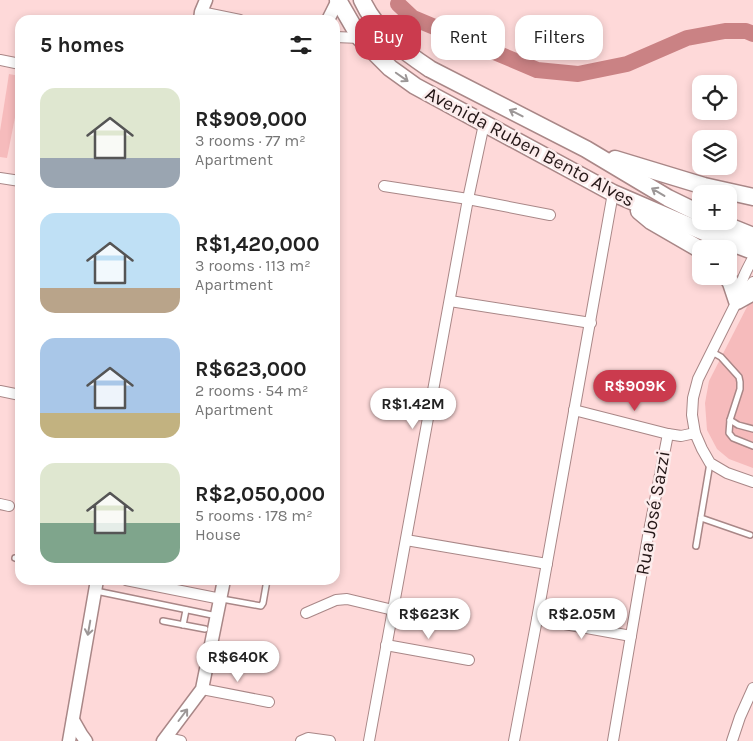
<!DOCTYPE html>
<html lang="en">
<head>
<meta charset="utf-8">
<style>
	:root { --surface:#fff; --page:#f2f2f2; --text:#222; --muted:#767676; --accent:#cb3b4e }
	body { margin:0; font-family:Karla,sans-serif; background:var(--page); color:var(--text); height:100vh; display:flex; flex-direction:column; font-size:19px; white-space:nowrap }
	* { box-sizing:border-box; margin:0 }
	p { font-size:16px; color:var(--muted) }
	.icon { flex:none; width:28px; height:28px; fill:none; stroke:currentColor; stroke-width:2; stroke-linecap:round; stroke-linejoin:round }
	.map { position:relative; flex:1; overflow:hidden }
	.panel { position:absolute; left:15px; top:15px; width:325px; height:570px; display:flex; flex-direction:column; background:var(--surface); border-radius:15px; box-shadow:0 2px 8px #0003 }
	.panel>* { flex:none }
	.hud { position:absolute; left:355px; top:15px; width:322px; height:45px; display:flex; gap:10px }
	.controls { position:absolute; left:692px; top:75px; display:grid; gap:10px }
	.controls a { display:grid; place-items:center; width:45px; height:45px; border-radius:10px; background:var(--surface); box-shadow:0 2px 8px #0003; font-size:25px }
	.price { position:absolute; translate:-50% -42px; padding:0 11px; border-radius:18px; background:#fff; color:#222; font-size:16px; line-height:32px; filter:drop-shadow(0 1px 2px #0008) }
	.price::after { content:''; position:absolute; left:50%; top:30px; width:15px; height:11px; margin-left:-8px; background:inherit; clip-path:polygon(0 0,100% 0,50% 100%) }
	.price.on { background:var(--accent); color:#fff }
	ul { padding:0; list-style:none }
	li { display:flex; align-items:center; gap:15px; height:125px; padding:0 25px }
	li span { display:grid; place-items:center; flex:none; width:140px; height:100px; border-radius:15px; color:#555 }
	li>.icon { margin-inline-start:auto }
	span .icon { width:60px; height:60px; fill:#fffc; stroke-width:1 }
	li b { font-size:21px }
	h2 { display:flex; justify-content:space-between; align-items:center; height:60px; padding:0 25px; font-size:21px }
	.pill { padding:0 18px; border-radius:15px; background:var(--surface); box-shadow:0 2px 8px #0003; font-size:18px; line-height:45px }
	.pill.on { background:var(--accent); color:#fff }
	.map>svg:first-child { display:block }
	.green { fill:#f6bbbc }
	.lines { fill:none; stroke-linecap:round; stroke-linejoin:round }
	.river { stroke:#ca8284; stroke-width:16 }
	.service-casing { stroke:#a98787; stroke-width:8 }
	.minor-casing { stroke:#a98787; stroke-width:12 }
	.tertiary-casing { stroke:#a98787; stroke-width:15 }
	.primary-casing { stroke:#a98787; stroke-width:19 }
	.service { stroke:#fff; stroke-width:5 }
	.minor { stroke:#fff; stroke-width:10 }
	.tertiary { stroke:#fff; stroke-width:12 }
	.primary { stroke:#fff; stroke-width:16 }
	.oneway { stroke:#9c9797 }
	.labels { text-anchor:middle; dominant-baseline:central; stroke-width:5; stroke-linejoin:round; paint-order:stroke }
	.street-label { font-size:19px; fill:#241717; stroke:#fcecec }
</style>
</head>
<body>
<div class="map">
<svg width="753" height="741" viewBox="0 0 753 741">
	<rect width="100%" height="100%" fill="#fed9d9"/>
	<g class="green">
		<path d="M9,74L20,76V92L7,158L0,157V131Z"/>
		<path d="M753,299V468L729,459L717,449L707,430L705,403L709,381L750,301Z"/>
	</g>
	<g class="lines">
		<path class="river" d="M398,4L413,18L537,70L578,74L627,64L687,38L725,31H746L753,34"/>
		<g class="service-casing">
			<g id="service">
				<path d="M712,352L721,357L739,377L740,382V389L730,420L729,433L733,438L753,446"/>
				<path d="M730,420L738,425L753,429"/>
				<path d="M701,518L750,535"/>
				<path d="M696,546L710,463"/>
				<path d="M15,558L20,559"/>
				<path d="M96,591L217,616"/>
				<path d="M222,599L261,606L263,603L267,580"/>
				<path d="M163,621L205,629"/>
				<path d="M183,625L186,610"/>
			</g>
		</g>
		<g class="minor-casing">
			<g id="minor">
				<path d="M201,12L240,20"/>
				<path d="M335,37L360,38"/>
				<path d="M0,60L20,64"/>
				<path d="M0,178L20,181"/>
				<path d="M384,186L468,199L550,215"/>
				<path d="M753,282L737,301L698,379L693,398L692,415L695,433L702,449L710,463L727,473L753,482"/>
				<path d="M738,297C740,282 746,271 753,258"/>
				<path d="M450,301L591,323"/>
				<path d="M0,391L20,395"/>
				<path d="M574,410L668,434L681,436L695,433"/>
				<path d="M0,504L9,506"/>
				<path d="M406,540L547,564"/>
				<path d="M126,580L221,599"/>
				<path d="M306,613L336,600L347,599L393,610"/>
				<path d="M537,619L631,636"/>
				<path d="M386,645L469,660"/>
				<path d="M202,689L269,702"/>
				<path d="M166,738L181,741"/>
				<path d="M301,741L308,738L330,741"/>
				<path d="M369,741L468,199L484,124"/>
				<path d="M514,741L537,619L613,193"/>
				<path d="M613,741L648,536L668,434"/>
				<path d="M732,741L740,717L753,688"/>
			</g>
		</g>
		<g class="tertiary-casing">
			<g id="tertiary">
				<path d="M200,20L201,12L206,0"/>
				<path d="M328,20L338,0"/>
				<path d="M73,720L81,734L86,741"/>
				<path d="M69,741L97,580"/>
				<path d="M163,741L202,689L224,580"/>
			</g>
		</g>
		<g class="primary-casing">
			<g id="primary">
				<path d="M338,0L360,38L390,68L415,86L613,193L713,236L753,251"/>
				<path d="M362,0C376,31 403,51 430,69L586,149L668,198L701,214"/>
				<path d="M615,159L704,186L753,197"/>
				<path d="M639,211L651,221L701,250"/>
				<path d="M716,221L753,236"/>
				<path d="M727,276L731,283L737,301L753,292"/>
			</g>
		</g>
		<use href="#service" class="service"/>
		<use href="#minor" class="minor"/>
		<use href="#tertiary" class="tertiary"/>
		<use href="#primary" class="primary"/>
	</g>
	<defs><path id="oneway-shaft" d="M-6 0H5M1.5-3L5.5 0L1.5 3" fill="none" stroke-width="1.6" stroke-linecap="round" stroke-linejoin="round" transform="scale(1.25)"/></defs>
	<g class="oneway">
		<use href="#oneway-shaft" transform="translate(402 77) rotate(35)"/>
		<use href="#oneway-shaft" transform="translate(516 113) rotate(-153)"/>
		<use href="#oneway-shaft" transform="translate(658 192) rotate(-149)"/>
		<use href="#oneway-shaft" transform="translate(89 628) rotate(100)"/>
		<use href="#oneway-shaft" transform="translate(183 715) rotate(-53)"/>
	</g>
	<g class="labels">
		<g class="street-label">
			<text transform="translate(530 147) rotate(28)">Avenida Ruben Bento Alves</text>
			<text transform="translate(653 513) rotate(-80)">Rua José Sazzi</text>
		</g>
	</g>
</svg>
<div class="controls">
<a><svg class="icon" aria-label="locate" viewBox="0 0 24 24"><circle cx="12" cy="12" r="6"/><path d="M12 2v4M12 18v4M2 12h4M18 12h4"/></svg></a>
<a><svg class="icon" aria-label="layers" viewBox="0 0 24 24"><path d="M12 4l9 5-9 5-9-5zM3 14l9 5 9-5"/></svg></a>
<a>+</a>
<a>−</a>
</div>
<b class="price on" style="left:635px;top:412px">R$909K</b>
<b class="price" style="left:413px;top:430px">R$1.42M</b>
<b class="price" style="left:429px;top:640px">R$623K</b>
<b class="price" style="left:582px;top:640px">R$2.05M</b>
<b class="price" style="left:238px;top:683px">R$640K</b>
<div class="hud">
<a class="pill on">Buy</a>
<a class="pill">Rent</a>
<a class="pill">Filters</a>
</div>
<section class="panel">
<h2>5 homes<svg class="icon" aria-label="filters" viewBox="0 0 24 24"><path d="M4 7h16M4 17h16"/><circle cx="9" cy="7" r="2"/><circle cx="15" cy="17" r="2"/></svg></h2>
<ul>
<li><span style="background:linear-gradient(#dfe7d0 70%,#9aa5b1 0)"><svg class="icon" aria-label="home" viewBox="0 0 24 24"><path d="M3 11l9-7 9 7M6 9v11h12V9"/></svg></span><div><b>R$909,000</b><p>3 rooms · 77 m²</p><p>Apartment</p></div></li>
<li><span style="background:linear-gradient(#bfe0f5 75%,#b9a48a 0)"><svg class="icon" aria-label="home" viewBox="0 0 24 24"><path d="M3 11l9-7 9 7M6 9v11h12V9"/></svg></span><div><b>R$1,420,000</b><p>3 rooms · 113 m²</p><p>Apartment</p></div></li>
<li><span style="background:linear-gradient(#a9c7e8 75%,#c2b280 0)"><svg class="icon" aria-label="home" viewBox="0 0 24 24"><path d="M3 11l9-7 9 7M6 9v11h12V9"/></svg></span><div><b>R$623,000</b><p>2 rooms · 54 m²</p><p>Apartment</p></div></li>
<li><span style="background:linear-gradient(#dfe7d0 60%,#7fa58c 0)"><svg class="icon" aria-label="home" viewBox="0 0 24 24"><path d="M3 11l9-7 9 7M6 9v11h12V9"/></svg></span><div><b>R$2,050,000</b><p>5 rooms · 178 m²</p><p>House</p></div></li>
</ul>
</section>
</div>
</body>
</html>
